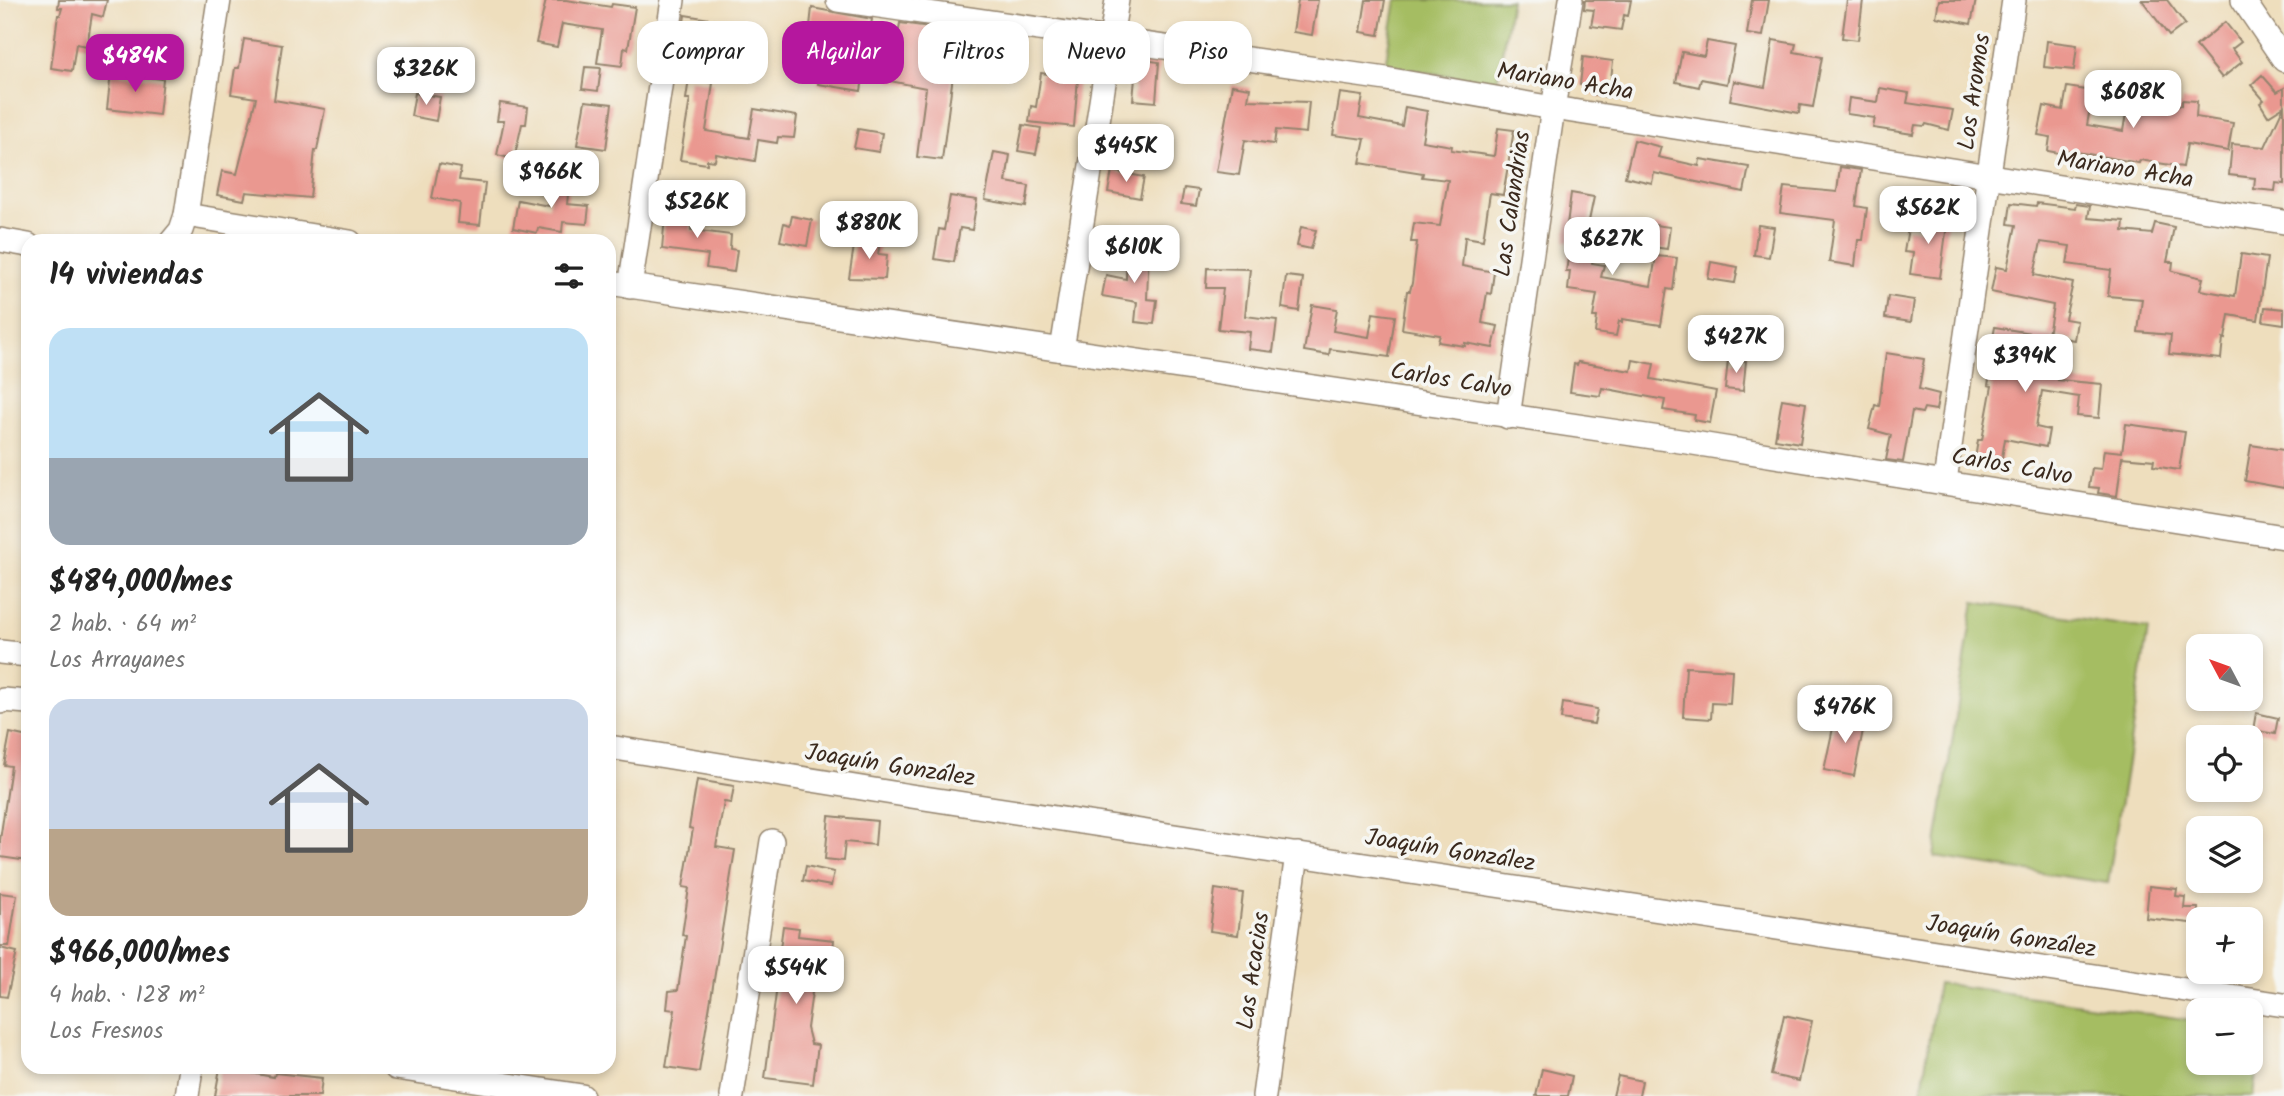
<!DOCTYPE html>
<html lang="es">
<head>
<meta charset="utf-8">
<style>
	:root { --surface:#fff; --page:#f6f6f6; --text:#222; --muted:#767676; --accent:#b5179e }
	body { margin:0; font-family:Kalam,sans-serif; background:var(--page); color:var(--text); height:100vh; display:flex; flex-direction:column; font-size:26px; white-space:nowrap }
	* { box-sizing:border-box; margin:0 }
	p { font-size:23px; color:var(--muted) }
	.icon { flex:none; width:38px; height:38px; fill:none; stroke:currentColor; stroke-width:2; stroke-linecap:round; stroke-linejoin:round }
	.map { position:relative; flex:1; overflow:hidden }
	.side { position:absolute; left:21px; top:234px; width:595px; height:840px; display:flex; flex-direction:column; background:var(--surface); border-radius:21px; box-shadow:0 4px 10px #0003 }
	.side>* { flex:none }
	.top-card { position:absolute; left:637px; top:21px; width:665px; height:63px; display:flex; gap:14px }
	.needle { width:46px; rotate:311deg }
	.controls { position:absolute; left:2186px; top:634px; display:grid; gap:14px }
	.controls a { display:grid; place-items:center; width:77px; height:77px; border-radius:14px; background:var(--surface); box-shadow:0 4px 10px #0003; font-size:35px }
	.price { position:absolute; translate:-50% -60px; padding:0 16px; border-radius:14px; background:#fff; color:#222; font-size:23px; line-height:46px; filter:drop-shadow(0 2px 4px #0008) }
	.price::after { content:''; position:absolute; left:50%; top:42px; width:21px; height:16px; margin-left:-10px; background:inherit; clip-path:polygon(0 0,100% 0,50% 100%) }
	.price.active { background:var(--accent); color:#fff }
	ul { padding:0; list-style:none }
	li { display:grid; align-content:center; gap:14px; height:371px; padding:0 28px }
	li span { display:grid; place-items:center; height:217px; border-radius:21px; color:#555 }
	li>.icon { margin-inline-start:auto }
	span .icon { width:126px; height:126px; fill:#fffc; stroke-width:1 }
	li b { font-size:30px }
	h2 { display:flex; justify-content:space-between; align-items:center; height:84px; padding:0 28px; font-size:30px }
	.tag { padding:0 24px; border-radius:21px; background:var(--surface); box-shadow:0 4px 10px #0003; font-size:24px; line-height:63px }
	.tag.active { background:var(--accent); color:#fff }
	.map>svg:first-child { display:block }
	.green { fill:#a5bd62; stroke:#707440; stroke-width:2 }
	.building { fill:#ea9890 }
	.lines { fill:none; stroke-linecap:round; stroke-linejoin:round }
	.street-casing { stroke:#94846e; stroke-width:26 }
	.street { stroke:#fff; stroke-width:23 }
	.labels { text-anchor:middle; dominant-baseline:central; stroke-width:7; stroke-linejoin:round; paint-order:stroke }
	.street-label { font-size:24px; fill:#3b2a1e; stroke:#f6f6f2 }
</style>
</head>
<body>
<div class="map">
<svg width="2284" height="1096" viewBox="0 0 2284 1096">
	<rect width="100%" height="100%" fill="#f6f6f2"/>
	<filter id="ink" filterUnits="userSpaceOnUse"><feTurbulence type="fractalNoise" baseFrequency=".0143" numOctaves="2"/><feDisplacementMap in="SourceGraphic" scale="14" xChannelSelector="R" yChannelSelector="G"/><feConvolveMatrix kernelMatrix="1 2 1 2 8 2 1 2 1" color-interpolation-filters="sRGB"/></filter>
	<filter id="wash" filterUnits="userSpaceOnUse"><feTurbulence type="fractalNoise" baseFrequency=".00686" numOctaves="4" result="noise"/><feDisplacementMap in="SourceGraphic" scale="28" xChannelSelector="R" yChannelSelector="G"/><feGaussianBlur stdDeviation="1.57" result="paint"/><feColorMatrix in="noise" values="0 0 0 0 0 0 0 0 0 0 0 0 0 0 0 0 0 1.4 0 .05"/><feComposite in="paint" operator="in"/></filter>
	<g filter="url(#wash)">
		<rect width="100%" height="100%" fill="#eedebd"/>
		<g class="green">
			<path d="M1396,0H1511L1497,83L1385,66Z"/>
			<path d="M1974,602L2148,629L2108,883L1934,857Z"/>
			<path d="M1938,983L2198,1021V1062H2250L2251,1028L2262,1030L2253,1096H1921Z"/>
		</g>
		<g id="blocks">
			<g class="building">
				<path d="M59,0H107L103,17L92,14L87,46L76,44L72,71L51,68L58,15H60L62,8H58Z"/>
				<path d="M546,0H566L611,7L612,4L635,7L628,49L624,48L622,66L597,63L602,30L562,24L557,47L536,43Z"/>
				<path d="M1298,0H1318L1312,35L1293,32Z"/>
				<path d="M1366,0H1385L1379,35L1361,32Z"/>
				<path d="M1585,0H1631L1628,16L1624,15L1621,30L1591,26L1594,10L1584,9Z"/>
				<path d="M1752,0H1769L1763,36L1747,34Z"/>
				<path d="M1847,0H1863L1858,40L1842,38Z"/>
				<path d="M1939,0H1976L1971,24L1936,17Z"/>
				<path d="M2142,0H2167L2185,24L2169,36Z"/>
				<path d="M812,8L872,19L861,91L818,84L821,61L811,60L816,26H810Z"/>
				<path d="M685,15L722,21L719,42L682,36Z"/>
				<path d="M2225,22L2241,42L2232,49L2242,62L2222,78L2196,46Z"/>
				<path d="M900,23L930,27L926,48L956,52L942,160L917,157L926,88L890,81Z"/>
				<path d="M244,39L282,45L274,100L325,109L317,150H315L310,198L246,192L244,200L217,195L222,171L237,174L256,98L231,94L235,68H239Z"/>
				<path d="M1773,40L1796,44L1794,52L1822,57L1813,107L1800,105L1799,113L1730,100L1734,81L1765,87Z"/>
				<path d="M1707,41L1735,46L1727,84L1701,79L1699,87L1676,82L1682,52L1704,56Z"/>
				<path d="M2047,41L2077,45L2074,70L2044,67Z"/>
				<path d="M968,46L992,49L990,67L966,63Z"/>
				<path d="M1583,57L1613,61L1609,97L1593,95L1594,87L1580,85Z"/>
				<path d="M1144,60L1159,62L1156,102L1133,100L1135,78H1142Z"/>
				<path d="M585,67L601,68L598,91L582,89Z"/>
				<path d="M111,73L163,79L159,115L107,109Z"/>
				<path d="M1041,73L1078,78L1074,127L1029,122L1031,106L1036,107Z"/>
				<path d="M2262,75L2277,92L2284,88V184L2276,183L2275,191L2254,189L2255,178L2229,175L2232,144L2265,147L2284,106L2268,116L2260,103L2264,100L2251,85Z"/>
				<path d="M689,79L713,83L706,131L749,138L754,109L797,116L794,138L778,137L777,143L758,140L755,161L716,154L715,161L707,160V164L680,160L690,99H686Z"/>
				<path d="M1232,85L1250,88L1248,100L1309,102L1306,133L1276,130L1274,144L1245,140L1239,175L1216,172Z"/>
				<path d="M2067,87L2093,91L2087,125L2123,131L2129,96L2182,105V100L2197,101L2196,117L2233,123L2228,151L2187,144L2183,167L2140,160L2139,163L2065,150L2064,154L2048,151L2050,137L2038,135L2044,106L2063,110Z"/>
				<path d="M1880,88L1909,93L1907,103L1953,110L1949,130L1926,124L1925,126L1915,125L1913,134L1873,128L1875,118L1847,114L1849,98L1878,102Z"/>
				<path d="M415,93L440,97L436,121L411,116Z"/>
				<path d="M1340,93L1363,96L1359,118L1402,126L1405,107L1427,111L1422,141L1452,146L1451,150L1494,156L1498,128L1514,130L1503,195L1490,193L1483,240L1465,237L1462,266L1494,272L1491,294L1487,293L1482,323L1498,326L1493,348L1465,343V346L1438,342L1440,335L1402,329L1407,291H1410L1412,283L1417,242H1411L1414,223L1440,226L1448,180L1422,177L1423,173L1360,163L1365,139L1333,135Z"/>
				<path d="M585,101L612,104L606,149L577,145Z"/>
				<path d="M500,103L528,107L526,124H522L514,159L497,155L504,121H497Z"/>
				<path d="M1023,125L1041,128L1036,154L1018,151Z"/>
				<path d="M858,129L882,133L879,152L854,148Z"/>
				<path d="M1634,140L1661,147L1658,157L1699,166L1700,159L1749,167L1744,192L1654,173L1652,183L1625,177Z"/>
				<path d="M994,152L1010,155L1006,182L1029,186L1026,207L985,200Z"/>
				<path d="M439,164L461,168L459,180L485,183L480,225L458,223L460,203L432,198Z"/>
				<path d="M1840,167L1861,170L1856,206L1867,208L1863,240H1858L1855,266L1829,262L1835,220L1780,213L1784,187L1837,192Z"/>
				<path d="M1112,171L1144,177L1140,198L1108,192Z"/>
				<path d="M552,174L570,175L567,204L589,206L587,224L563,222L562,232L538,228L537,233L513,228L518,200L549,206Z"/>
				<path d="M1184,188L1199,190L1196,206L1181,204Z"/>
				<path d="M1571,193L1594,197L1589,221L1597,222L1592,263L1604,265L1601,277L1651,286L1656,256L1677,258L1673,290L1667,289L1661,325L1622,319V322L1619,321L1616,336L1595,333L1597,317H1593L1597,294L1568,290L1570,271H1566L1571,242L1565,241Z"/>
				<path d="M950,196L977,200L972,230L960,228L954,262L934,259L939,229L944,230Z"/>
				<path d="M2011,203L2036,206L2037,203L2075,208L2076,204L2090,206L2088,218L2124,221L2123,231L2152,234L2155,223L2174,227L2167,262H2173L2172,271L2203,278L2200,290L2235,296L2241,254L2267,258L2258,320L2229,315L2225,339L2223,338L2221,359L2169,354L2171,335L2138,332L2142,299L2108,296L2111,270L2067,264L2070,246L2041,242L2034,275L2073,283L2065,319L2077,321L2074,340L2048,335L2053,305L1991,292L1996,267L2007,269L2016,225L2008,224Z"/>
				<path d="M666,206L693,209L691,230L731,235L730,249L737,250L734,272L706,268L708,255L662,249Z"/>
				<path d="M1924,213L1948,217L1940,278L1910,274L1913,253L1904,252L1908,228L1921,230Z"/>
				<path d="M792,216L812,220L807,246L780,241L784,223L790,225Z"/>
				<path d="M1655,225L1670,227L1667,249L1653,247Z"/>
				<path d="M1758,225L1774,227L1769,257L1754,255Z"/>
				<path d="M1301,227L1316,230L1311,249L1297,246Z"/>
				<path d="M865,236L881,238L878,254L887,255L885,279L849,278L854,246L864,247Z"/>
				<path d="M1127,246L1149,247L1147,299L1157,300L1154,324L1135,322L1137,302L1102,296L1106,275L1126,279Z"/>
				<path d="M1711,262L1738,267L1735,283L1708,279Z"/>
				<path d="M1207,268L1250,269L1245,316L1277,320L1273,352L1248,349L1250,332L1218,329L1223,288H1206Z"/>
				<path d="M1286,276L1303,278L1299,311L1282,308Z"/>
				<path d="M1888,296L1914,300L1911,322L1885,318Z"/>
				<path d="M1312,305L1337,309L1333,331L1369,337L1373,313L1395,316L1389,357L1330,349L1329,355L1304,351Z"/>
				<path d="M2265,307L2284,309V324L2263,321Z"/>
				<path d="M1995,327L2054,337L2049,367L2060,369L2058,380L2102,384L2099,418L2077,416L2079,397L2042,391L2036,427L2049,430L2046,447L2005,439L2000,470L1974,465L1978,440H1982L1992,386L1988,385L1995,348H1991Z"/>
				<path d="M1886,353L1924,359L1919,389L1939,394L1936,410L1924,408L1922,413L1912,411L1903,462L1886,460L1891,435L1869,429L1875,405L1879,406Z"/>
				<path d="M1633,360L1654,364L1651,379L1716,391L1710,423L1694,420L1695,415L1663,410L1665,400L1602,388L1600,396L1570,392L1574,364L1577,365L1578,362L1631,371Z"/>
				<path d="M1728,360L1746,361L1743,391L1725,389Z"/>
				<path d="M1782,399L1806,403L1800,443L1775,439Z"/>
				<path d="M2126,424L2185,432L2179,470L2153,466L2154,460L2122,457L2117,496L2098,493L2099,488L2089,487L2092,468L2101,469L2104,450L2122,452Z"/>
				<path d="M2251,445L2284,450V488L2245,481Z"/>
				<path d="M1686,667L1732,670L1730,704L1712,703L1711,719L1683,717Z"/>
				<path d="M1563,703L1597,709L1594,724L1561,719Z"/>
				<path d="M2256,713L2278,718L2275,734L2253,730Z"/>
				<path d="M1836,714L1865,720L1854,776L1824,770Z"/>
				<path d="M10,733L28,737V764L22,794L28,795V861L0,857V840L11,766L4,765Z"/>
				<path d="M697,780L734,786L731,803L724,802L716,847L735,850L699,1072L666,1067L675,1010L667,1009L669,991L678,990L686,936L682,935L689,888L683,887L693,829L689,828Z"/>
				<path d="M829,816L877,821L875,845L845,842L843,861L825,859Z"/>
				<path d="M806,866L834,872L831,886L803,881Z"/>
				<path d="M2149,886L2177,889L2176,896L2185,897L2184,908H2198V924L2146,918Z"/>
				<path d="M1215,889L1243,893L1238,935L1210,931Z"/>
				<path d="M0,893L17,895L9,946H0Z"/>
				<path d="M783,926L799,928L798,936L834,940L830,979L814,978L807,1028L811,1044L818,1045L813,1084L765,1078L780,963H778Z"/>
				<path d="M0,948L17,952L7,997L0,996Z"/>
				<path d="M1784,1015L1812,1021L1799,1081L1771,1075Z"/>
				<path d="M220,1068L274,1077L275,1073L322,1078L320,1096H215Z"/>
				<path d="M1542,1069L1572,1076L1568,1096H1536Z"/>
				<path d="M1618,1076L1642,1081L1639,1096H1613Z"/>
			</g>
		</g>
	</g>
	<g filter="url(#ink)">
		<use href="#blocks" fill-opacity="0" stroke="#94846e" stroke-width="2"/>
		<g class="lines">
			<g class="street-casing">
				<g id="street">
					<path d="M838,0L1386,79L1553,108L2284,222"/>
					<path d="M2243,0L2284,60"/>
					<path d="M186,215L350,242"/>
					<path d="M0,240L28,245"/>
					<path d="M171,242L181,230L186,215L219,0"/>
					<path d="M609,283L1687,442L2284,537"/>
					<path d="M630,287L673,0"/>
					<path d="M1062,350L1117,0"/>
					<path d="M1508,417L1553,108L1571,0"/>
					<path d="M1945,481L2014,0"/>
					<path d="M0,652L28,655"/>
					<path d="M0,702L3,700L28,702"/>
					<path d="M609,747L911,796L2284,1005"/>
					<path d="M396,1068L582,1096"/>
					<path d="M187,1096L191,1068"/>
					<path d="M732,1096L772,841"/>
					<path d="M1264,1096L1297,854"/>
				</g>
			</g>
			<use href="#street" class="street"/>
		</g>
	</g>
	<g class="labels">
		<g class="street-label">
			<text transform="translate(1565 82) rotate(9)">Mariano Acha</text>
			<text transform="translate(1975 92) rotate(-82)">Los Aromos</text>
			<text transform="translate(2125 170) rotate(9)">Mariano Acha</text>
			<text transform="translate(1513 204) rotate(-82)">Las Calandrias</text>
			<text transform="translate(1451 381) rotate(9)">Carlos Calvo</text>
			<text transform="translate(2012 467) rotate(10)">Carlos Calvo</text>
			<text transform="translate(890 766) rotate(9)">Joaquín González</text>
			<text transform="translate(1450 851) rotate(9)">Joaquín González</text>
			<text transform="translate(2011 937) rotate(9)">Joaquín González</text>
			<text transform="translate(1254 971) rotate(-82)">Las Acacias</text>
		</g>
	</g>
</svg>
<div class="controls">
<a><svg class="needle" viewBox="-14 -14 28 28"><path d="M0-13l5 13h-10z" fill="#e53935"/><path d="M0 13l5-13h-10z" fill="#767676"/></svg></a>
<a><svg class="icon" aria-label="locate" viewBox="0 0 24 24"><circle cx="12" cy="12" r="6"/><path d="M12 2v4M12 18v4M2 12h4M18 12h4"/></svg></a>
<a><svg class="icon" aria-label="layers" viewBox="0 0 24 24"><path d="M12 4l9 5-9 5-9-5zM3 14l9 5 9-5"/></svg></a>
<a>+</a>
<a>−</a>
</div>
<b class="price active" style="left:135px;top:94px">$484K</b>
<b class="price" style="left:426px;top:107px">$326K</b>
<b class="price" style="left:2133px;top:130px">$608K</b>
<b class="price" style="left:1126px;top:184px">$445K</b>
<b class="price" style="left:551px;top:210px">$966K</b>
<b class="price" style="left:697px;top:240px">$526K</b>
<b class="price" style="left:1928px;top:246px">$562K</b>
<b class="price" style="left:869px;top:261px">$880K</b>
<b class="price" style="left:1612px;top:277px">$627K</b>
<b class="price" style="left:1134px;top:285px">$610K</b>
<b class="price" style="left:1736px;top:375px">$427K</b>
<b class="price" style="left:2025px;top:394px">$394K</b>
<b class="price" style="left:1845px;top:745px">$476K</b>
<b class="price" style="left:796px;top:1006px">$544K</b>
<div class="top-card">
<a class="tag">Comprar</a>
<a class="tag active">Alquilar</a>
<a class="tag">Filtros</a>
<a class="tag">Nuevo</a>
<a class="tag">Piso</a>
</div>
<section class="side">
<h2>14 viviendas<svg class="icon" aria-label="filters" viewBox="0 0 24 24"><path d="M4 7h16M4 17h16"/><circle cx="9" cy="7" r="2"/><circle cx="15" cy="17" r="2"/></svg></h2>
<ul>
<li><span style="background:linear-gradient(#bfe0f5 60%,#9aa5b1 0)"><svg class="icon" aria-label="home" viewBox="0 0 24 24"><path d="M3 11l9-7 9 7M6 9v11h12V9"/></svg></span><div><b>$484,000/mes</b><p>2 hab. · 64 m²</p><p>Los Arrayanes</p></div></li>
<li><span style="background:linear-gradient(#c9d6e8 60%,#b9a48a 0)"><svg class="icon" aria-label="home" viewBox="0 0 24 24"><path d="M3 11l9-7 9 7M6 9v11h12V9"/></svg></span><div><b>$966,000/mes</b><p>4 hab. · 128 m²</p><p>Los Fresnos</p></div></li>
</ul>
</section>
</div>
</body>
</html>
